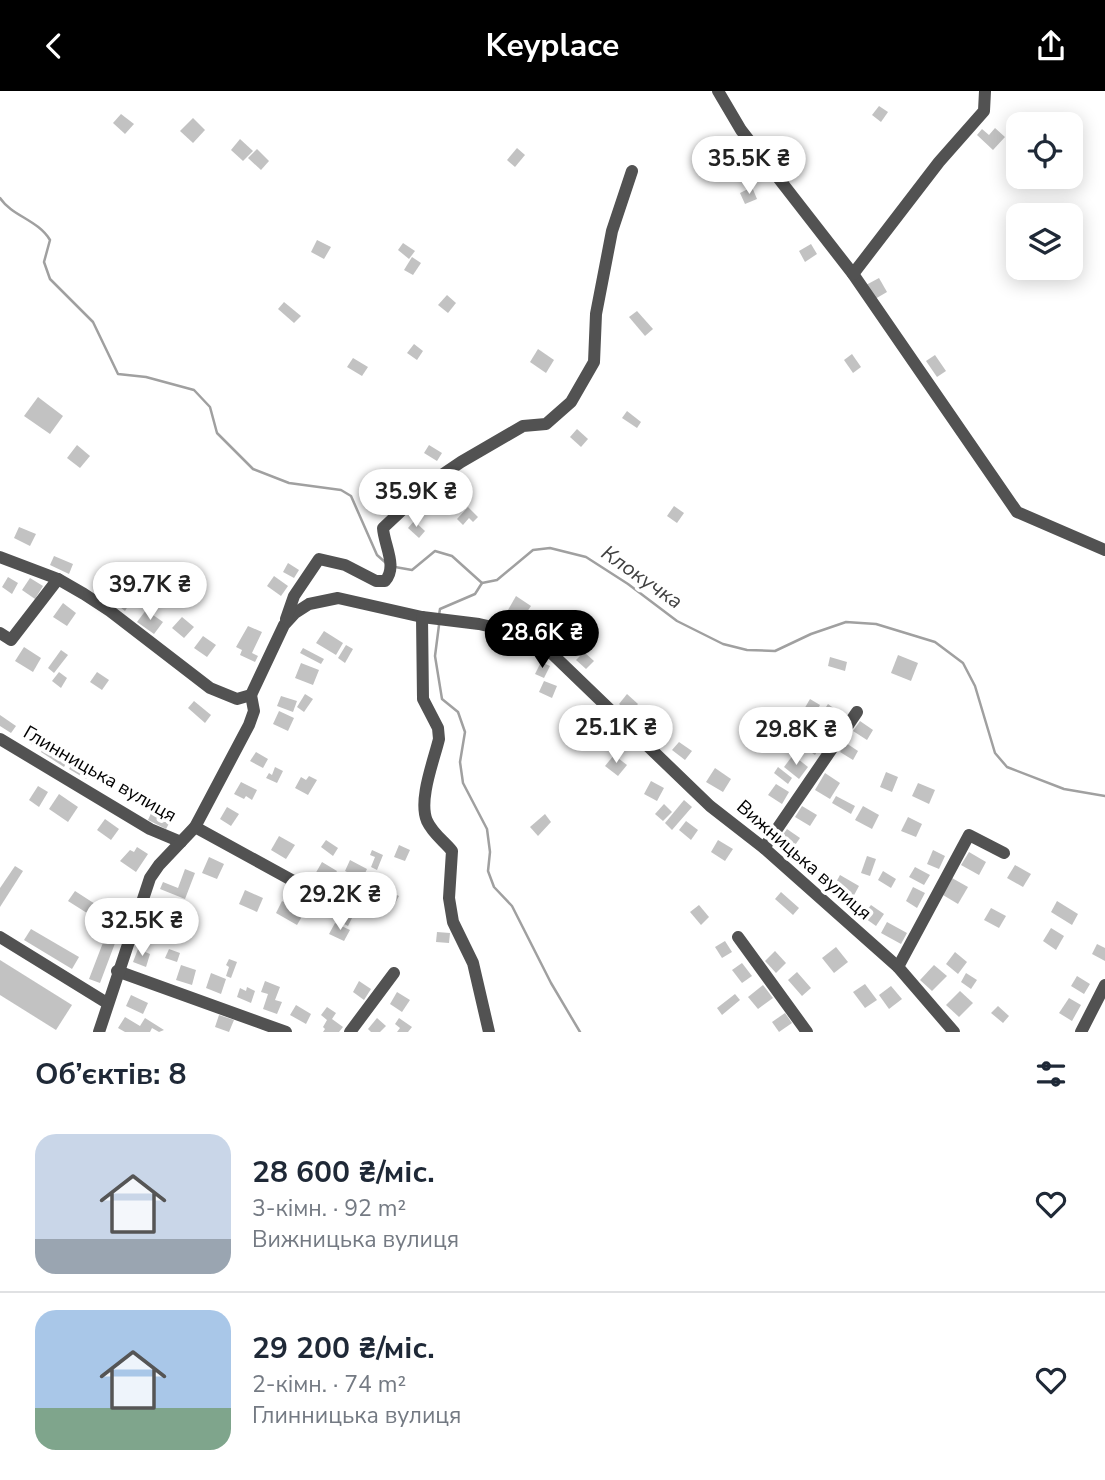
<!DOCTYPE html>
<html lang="uk">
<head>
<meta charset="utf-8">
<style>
	:root { --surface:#fff; --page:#f2f2f3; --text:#1f2937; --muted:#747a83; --line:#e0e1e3; --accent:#000 }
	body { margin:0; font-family:"Nunito Sans",sans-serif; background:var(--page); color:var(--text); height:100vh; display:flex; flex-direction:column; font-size:26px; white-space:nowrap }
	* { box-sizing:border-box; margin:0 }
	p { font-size:23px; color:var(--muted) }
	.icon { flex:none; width:38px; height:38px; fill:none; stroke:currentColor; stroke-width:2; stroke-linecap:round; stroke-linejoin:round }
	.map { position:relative; height:941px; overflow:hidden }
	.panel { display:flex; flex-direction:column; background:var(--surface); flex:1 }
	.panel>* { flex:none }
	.fabs { position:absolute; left:1006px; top:21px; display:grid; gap:14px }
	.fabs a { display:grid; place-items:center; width:77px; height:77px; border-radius:14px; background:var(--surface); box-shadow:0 4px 18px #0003; font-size:35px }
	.price { position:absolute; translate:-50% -60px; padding:0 16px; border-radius:24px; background:#fff; color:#222; font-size:23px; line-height:46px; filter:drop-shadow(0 2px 4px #0008) }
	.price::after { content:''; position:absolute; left:50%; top:42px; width:21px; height:16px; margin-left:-10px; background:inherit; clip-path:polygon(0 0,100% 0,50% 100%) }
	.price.selected { background:var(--accent); color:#fff }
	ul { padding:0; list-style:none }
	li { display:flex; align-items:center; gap:21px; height:175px; padding:0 35px }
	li+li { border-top:2px solid var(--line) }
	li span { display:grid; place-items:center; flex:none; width:196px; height:140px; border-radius:21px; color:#555 }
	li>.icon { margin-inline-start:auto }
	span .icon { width:84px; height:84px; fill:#fffc; stroke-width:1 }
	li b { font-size:30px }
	h2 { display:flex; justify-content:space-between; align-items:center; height:84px; padding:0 35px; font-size:30px }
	header { display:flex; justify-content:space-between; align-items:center; height:91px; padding:0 35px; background:var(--accent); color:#fff; font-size:32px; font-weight:700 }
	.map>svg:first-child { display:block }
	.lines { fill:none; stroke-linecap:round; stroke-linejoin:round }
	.stream { stroke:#a0a0a0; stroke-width:2.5 }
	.building { fill:#c2c2c2 }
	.street { stroke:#525252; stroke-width:12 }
	.labels { text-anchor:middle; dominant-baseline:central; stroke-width:7; stroke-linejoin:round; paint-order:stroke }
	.street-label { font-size:19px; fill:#000; stroke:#fff }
	.water-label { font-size:21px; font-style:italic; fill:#414141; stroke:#fff }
</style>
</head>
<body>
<header><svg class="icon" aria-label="back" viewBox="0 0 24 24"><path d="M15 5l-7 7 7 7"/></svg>Keyplace<svg class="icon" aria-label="share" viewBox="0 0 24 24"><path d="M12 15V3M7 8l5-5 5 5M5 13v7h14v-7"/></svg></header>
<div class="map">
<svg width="1105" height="941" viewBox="0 0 1105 941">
	<rect width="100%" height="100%" fill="#fff"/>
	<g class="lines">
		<g class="stream">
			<path d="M0,107C12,125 38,129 50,149L44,171L50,188L93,231L118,283L146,286L194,299L210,316L217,342L253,378L289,392L341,399L351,405L377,464L386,472"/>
			<path d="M395,476L412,479L435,460L452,465L482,492L497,489L533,459L550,457L586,466L628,493L677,530L723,553L747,559L775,560L811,543L846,531L876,533L935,551L963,572L975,595L995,662L1007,676L1064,698L1105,705"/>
			<path d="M439,524L440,518L475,503L482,492"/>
			<path d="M439,534L435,565L442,608L458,621L465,641L460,671L463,692L487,738L490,761L488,780L494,796L512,815L551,892L580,941"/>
		</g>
	</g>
	<g class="building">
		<path d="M879,15L888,21L881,31L872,24Z"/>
		<path d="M121,23L134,33L125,43L113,32Z"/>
		<path d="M193,27L205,39L193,52L180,40Z"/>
		<path d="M995,37L1005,46L993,59L977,44L982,38L989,44Z"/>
		<path d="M240,48L253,60L243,70L231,59Z"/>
		<path d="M517,57L525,64L515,76L507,69Z"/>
		<path d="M257,58L269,70L261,79L248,67Z"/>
		<path d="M752,96L757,108L745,113L740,102Z"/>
		<path d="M317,149L331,156L324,168L311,161Z"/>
		<path d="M403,152L415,160L409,168L398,159Z"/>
		<path d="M811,153L817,163L805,171L799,160Z"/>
		<path d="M412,166L421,172L413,184L404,179Z"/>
		<path d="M879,187L887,201L875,208L866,194Z"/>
		<path d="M447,204L456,212L448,222L438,214Z"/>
		<path d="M284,211L301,225L294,232L278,218Z"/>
		<path d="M637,220L653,238L645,245L629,226Z"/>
		<path d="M414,253L423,260L417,269L407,262Z"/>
		<path d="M538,258L554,269L546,282L530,271Z"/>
		<path d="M852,263L861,276L853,282L844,269Z"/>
		<path d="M935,264L946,280L937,286L926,270Z"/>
		<path d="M353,267L368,276L362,285L347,276Z"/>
		<path d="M38,306L63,325L50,343L24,325Z"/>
		<path d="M627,320L641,331L637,337L622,327Z"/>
		<path d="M577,338L588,348L581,356L570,346Z"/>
		<path d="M77,354L90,365L80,377L67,367Z"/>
		<path d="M429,354L442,362L437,370L424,362Z"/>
		<path d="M458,390L468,401L457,411L447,400Z"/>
		<path d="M674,415L684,422L677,432L667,425Z"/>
		<path d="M468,416L478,426L473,431L469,427L463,434L457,428Z"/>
		<path d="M414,430L425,440L419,447L408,437Z"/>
		<path d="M19,436L36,443L30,455L14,447Z"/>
		<path d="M54,465L73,473L69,483L50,474Z"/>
		<path d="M288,472L299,479L294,487L283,481Z"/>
		<path d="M105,475L117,484L106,498L94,489Z"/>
		<path d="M274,485L288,495L281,505L267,495Z"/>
		<path d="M8,486L18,492L12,503L2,496Z"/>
		<path d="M30,487L43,495L35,508L22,499Z"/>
		<path d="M117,503L130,512L125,520L112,510Z"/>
		<path d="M516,505L531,515L522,528L508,519Z"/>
		<path d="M63,512L76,522L67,535L53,526Z"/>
		<path d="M146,519L163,531L154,543L137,531Z"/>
		<path d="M182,526L194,536L184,547L172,537Z"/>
		<path d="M248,535L262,541L252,562L258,565L255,571L240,564L242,559L236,556Z"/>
		<path d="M324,540L343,552L336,564L316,552Z"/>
		<path d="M203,545L216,554L207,566L194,557Z"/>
		<path d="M346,554L353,558L345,572L338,567Z"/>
		<path d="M24,556L41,567L33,581L15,570Z"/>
		<path d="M303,557L324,568L321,573L300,562Z"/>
		<path d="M61,559L68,564L54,582L48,577Z"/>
		<path d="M584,561L594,570L586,578L576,569Z"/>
		<path d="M898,564L918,572L911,590L891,582Z"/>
		<path d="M830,566L847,571L845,580L828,575Z"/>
		<path d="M541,571L550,575L544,587L535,583Z"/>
		<path d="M301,572L319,579L313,594L295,587Z"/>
		<path d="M59,581L67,587L61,597L52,590Z"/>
		<path d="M97,581L109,589L102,599L90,591Z"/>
		<path d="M544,590L557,595L552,607L539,601Z"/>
		<path d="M305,603L313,608L304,621L297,616Z"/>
		<path d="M627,603L638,613L630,622L619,613Z"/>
		<path d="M281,605L297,610L293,621L277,615Z"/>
		<path d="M810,608L820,614L813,627L803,620Z"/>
		<path d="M194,610L211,624L205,632L188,617Z"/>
		<path d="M828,613L843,624L834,639L818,628Z"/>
		<path d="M279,620L294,627L288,640L273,633Z"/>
		<path d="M572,620L586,629L578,641L564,631Z"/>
		<path d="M0,624L16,635L11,642L0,635Z"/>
		<path d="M660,629L673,636L668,645L656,637Z"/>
		<path d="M860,630L873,639L867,649L853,640Z"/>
		<path d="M32,637L46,647L39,658L25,649Z"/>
		<path d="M811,642L824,649L815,664L803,656Z"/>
		<path d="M49,648L72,662L64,676L41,661Z"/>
		<path d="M679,651L692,660L685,669L672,659Z"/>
		<path d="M846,652L858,660L853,669L840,661Z"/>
		<path d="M256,661L268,668L263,677L250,670Z"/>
		<path d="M614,664L627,674L618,685L605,675Z"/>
		<path d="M793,664L808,676L799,688L784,676Z"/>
		<path d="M78,665L94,675L86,688L69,678Z"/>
		<path d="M275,676L283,680L277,692L266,687L269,682L272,684Z"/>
		<path d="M778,676L792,687L788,693L774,682Z"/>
		<path d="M715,677L731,688L723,701L706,691Z"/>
		<path d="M886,681L898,686L892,701L880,696Z"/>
		<path d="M825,682L840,692L830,708L815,699Z"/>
		<path d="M309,685L317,689L308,704L295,697L301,686L306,689Z"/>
		<path d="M651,690L664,697L657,710L644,703Z"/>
		<path d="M241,691L257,699L252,709L246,705L244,708L234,703Z"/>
		<path d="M918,692L935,699L929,713L912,705Z"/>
		<path d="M776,693L789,701L782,713L768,704Z"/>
		<path d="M38,695L48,701L39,716L29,709Z"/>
		<path d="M59,703L78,716L68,731L49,718Z"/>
		<path d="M836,705L855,715L851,723L832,712Z"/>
		<path d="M684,709L692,716L672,739L665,732Z"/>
		<path d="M664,713L672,721L663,730L655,723Z"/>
		<path d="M802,715L817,724L810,735L795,726Z"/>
		<path d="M863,715L879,724L872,738L855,729Z"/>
		<path d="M227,716L239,723L231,735L220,728Z"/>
		<path d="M153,718L172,727L166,738L148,729Z"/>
		<path d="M545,723L551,731L538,745L530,736Z"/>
		<path d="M908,726L922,733L916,746L901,740Z"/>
		<path d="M105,728L119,738L111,749L97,739Z"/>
		<path d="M686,730L698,739L691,749L679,739Z"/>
		<path d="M787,738L800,747L793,757L780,748Z"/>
		<path d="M279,745L295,754L286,768L271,759Z"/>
		<path d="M326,749L338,757L333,765L321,756Z"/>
		<path d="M718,749L733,758L725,770L711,761Z"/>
		<path d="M399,754L410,759L405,770L394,766Z"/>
		<path d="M137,756L148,763L136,781L120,770L130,759L134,761Z"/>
		<path d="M372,759L383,764L377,779L371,776L375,766L370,764Z"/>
		<path d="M933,759L945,765L939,778L927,773Z"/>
		<path d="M969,761L986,771L979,784L961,774Z"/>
		<path d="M867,765L876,768L870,785L861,782Z"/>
		<path d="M209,766L224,773L217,788L202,782Z"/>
		<path d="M350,769L367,778L357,799L349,795L355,785L345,780Z"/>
		<path d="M322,771L337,780L334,785L330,783L324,792L314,785Z"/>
		<path d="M1015,774L1031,783L1023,796L1007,787Z"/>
		<path d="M15,775L23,780L0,816V797Z"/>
		<path d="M915,776L930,784L924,794L909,786Z"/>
		<path d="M185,778L195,782L185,808L160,798L163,791L178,797Z"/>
		<path d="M883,780L896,788L891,797L878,789Z"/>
		<path d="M840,784L859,795L853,806L834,795Z"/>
		<path d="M952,787L968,796L958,813L943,804Z"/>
		<path d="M380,796L399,805L392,818L374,809Z"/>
		<path d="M913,796L925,802L917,817L906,810Z"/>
		<path d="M245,799L263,807L257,821L239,813Z"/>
		<path d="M75,800L123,831L100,892L89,888L109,836L68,810Z"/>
		<path d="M781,801L799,817L793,824L775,808Z"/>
		<path d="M282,810L304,822L297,834L276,822Z"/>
		<path d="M1057,810L1078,823L1072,834L1051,821Z"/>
		<path d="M699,814L709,826L701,834L690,821Z"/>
		<path d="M871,814L884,823L876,835L862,825Z"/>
		<path d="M991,817L1006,825L999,837L984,829Z"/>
		<path d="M337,819L352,827L348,835L333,827Z"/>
		<path d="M148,825L161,829L156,842L144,838Z"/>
		<path d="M887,831L907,842L901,853L881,842Z"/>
		<path d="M335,832L350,839L344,850L329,843Z"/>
		<path d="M1051,837L1064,845L1056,859L1043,850Z"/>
		<path d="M31,838L79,866L72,878L24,849Z"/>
		<path d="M437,841L450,842L449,852L436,851Z"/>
		<path d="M725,850L732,861L722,867L715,856Z"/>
		<path d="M1097,853L1105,857V870L1092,863Z"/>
		<path d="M836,856L848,871L834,882L822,867Z"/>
		<path d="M138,858L150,863L146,876L133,871Z"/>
		<path d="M169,858L180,862L177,871L165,867Z"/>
		<path d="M775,860L786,872L776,882L765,870Z"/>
		<path d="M955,861L967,871L958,883L946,873Z"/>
		<path d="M229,868L237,871L231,887L226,885L229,876L226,874Z"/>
		<path d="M0,869L72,914L56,939L0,904Z"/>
		<path d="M742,872L752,885L742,892L732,879Z"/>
		<path d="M181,874L196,879L192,894L176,889Z"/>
		<path d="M934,874L947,885L932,900L920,889Z"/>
		<path d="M797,881L811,897L802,905L788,889Z"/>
		<path d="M211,882L226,888L221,903L206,897Z"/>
		<path d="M966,882L977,889L971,898L961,891Z"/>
		<path d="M1077,885L1090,893L1084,903L1071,895Z"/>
		<path d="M265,890L280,896L275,909L282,911L277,923L263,918L268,903L261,901Z"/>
		<path d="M359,890L371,898L364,909L353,901Z"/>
		<path d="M865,893L877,909L865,917L853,901Z"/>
		<path d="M763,894L773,907L758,918L748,906Z"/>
		<path d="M891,895L902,908L889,918L879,904Z"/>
		<path d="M247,896L255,900L251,912L237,906L240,897L246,900Z"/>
		<path d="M960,900L973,912L959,926L946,914Z"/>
		<path d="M397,901L410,909L402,921L390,913Z"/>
		<path d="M735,903L740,909L722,924L717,917Z"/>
		<path d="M131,904L148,912L143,923L126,915Z"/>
		<path d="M1069,907L1081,914L1072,930L1059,922Z"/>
		<path d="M296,914L311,923L306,933L290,924Z"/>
		<path d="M998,915L1009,925L1003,932L991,922Z"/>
		<path d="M327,916L336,922L332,928L343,936L339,941H323L325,938L323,936L327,929L321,924Z"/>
		<path d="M785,922L792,932L779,941L772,931Z"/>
		<path d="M219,924L234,929L229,941L215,936Z"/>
		<path d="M125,926L140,935L145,927L164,939L159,941L152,937L150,941H125L118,937Z"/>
		<path d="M377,927L386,935L380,941H371L368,938Z"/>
		<path d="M399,927L412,936L408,941H397L400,937L395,933Z"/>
	</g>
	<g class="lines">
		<g class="street">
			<path d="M718,0L741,39L853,183L1017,421L1105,459"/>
			<path d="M853,183L939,71L984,20L985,0"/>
			<path d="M0,466L58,488L84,503L110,520L210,597L237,608L251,604L284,534L295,522L309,513L338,507L422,526L479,533L522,543L545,556L710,715L764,757L898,876L954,941"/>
			<path d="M422,526L423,608L438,637L439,648C434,669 418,709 427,730C433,743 444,750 452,760L449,807L453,831L473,872L489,941"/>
			<path d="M286,528L294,505L319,468L345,474L376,490H385C398,476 384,454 383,437L433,390L461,371L523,335L546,333L571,311L594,271L596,223L612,140L632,80"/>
			<path d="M0,542L11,549L58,488"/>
			<path d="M0,648L150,738L181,751"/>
			<path d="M195,736L328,809"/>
			<path d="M764,757L857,621"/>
			<path d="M0,846L107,912"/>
			<path d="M738,846L807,941"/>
			<path d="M898,876L969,744L1004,762"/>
			<path d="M117,880L286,941"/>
			<path d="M99,941L150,787L159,774L195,736L249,634L254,620L251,604"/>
			<path d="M350,941L394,882"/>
			<path d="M1081,941L1105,894"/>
		</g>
	</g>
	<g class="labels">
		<g class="street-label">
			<text transform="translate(100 683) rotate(30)">Глинницька вулиця</text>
			<text transform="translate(804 769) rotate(41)">Вижницька вулиця</text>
		</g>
		<g class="water-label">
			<text transform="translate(642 486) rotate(35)">Клокучка</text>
		</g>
	</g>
</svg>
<div class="fabs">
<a><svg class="icon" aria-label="locate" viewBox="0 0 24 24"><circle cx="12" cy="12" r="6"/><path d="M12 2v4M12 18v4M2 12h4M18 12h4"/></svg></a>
<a><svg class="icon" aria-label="layers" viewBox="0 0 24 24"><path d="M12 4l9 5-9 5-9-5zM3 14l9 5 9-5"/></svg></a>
</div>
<b class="price" style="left:749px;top:105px">35.5K ₴</b>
<b class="price" style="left:416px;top:438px">35.9K ₴</b>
<b class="price" style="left:150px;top:531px">39.7K ₴</b>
<b class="price selected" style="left:542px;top:579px">28.6K ₴</b>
<b class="price" style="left:616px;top:674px">25.1K ₴</b>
<b class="price" style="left:796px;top:676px">29.8K ₴</b>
<b class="price" style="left:340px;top:841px">29.2K ₴</b>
<b class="price" style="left:142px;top:867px">32.5K ₴</b>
</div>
<section class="panel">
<h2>Об’єктів: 8<svg class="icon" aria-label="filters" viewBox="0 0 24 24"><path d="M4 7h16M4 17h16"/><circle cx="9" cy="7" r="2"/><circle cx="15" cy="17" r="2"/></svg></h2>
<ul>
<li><span style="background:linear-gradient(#c9d6e8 75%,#9aa5b1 0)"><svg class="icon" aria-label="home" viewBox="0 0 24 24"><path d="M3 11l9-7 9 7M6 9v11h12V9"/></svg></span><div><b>28 600 ₴/міс.</b><p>3-кімн. · 92 m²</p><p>Вижницька вулиця</p></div><svg class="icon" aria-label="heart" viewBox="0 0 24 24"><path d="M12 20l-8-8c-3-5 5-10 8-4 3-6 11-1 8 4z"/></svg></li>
<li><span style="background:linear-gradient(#a9c7e8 70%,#7fa58c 0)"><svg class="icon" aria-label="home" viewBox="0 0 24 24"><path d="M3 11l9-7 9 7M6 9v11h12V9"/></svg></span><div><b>29 200 ₴/міс.</b><p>2-кімн. · 74 m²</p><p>Глинницька вулиця</p></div><svg class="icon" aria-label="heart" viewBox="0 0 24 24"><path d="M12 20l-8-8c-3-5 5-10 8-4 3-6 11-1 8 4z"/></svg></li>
</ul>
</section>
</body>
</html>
